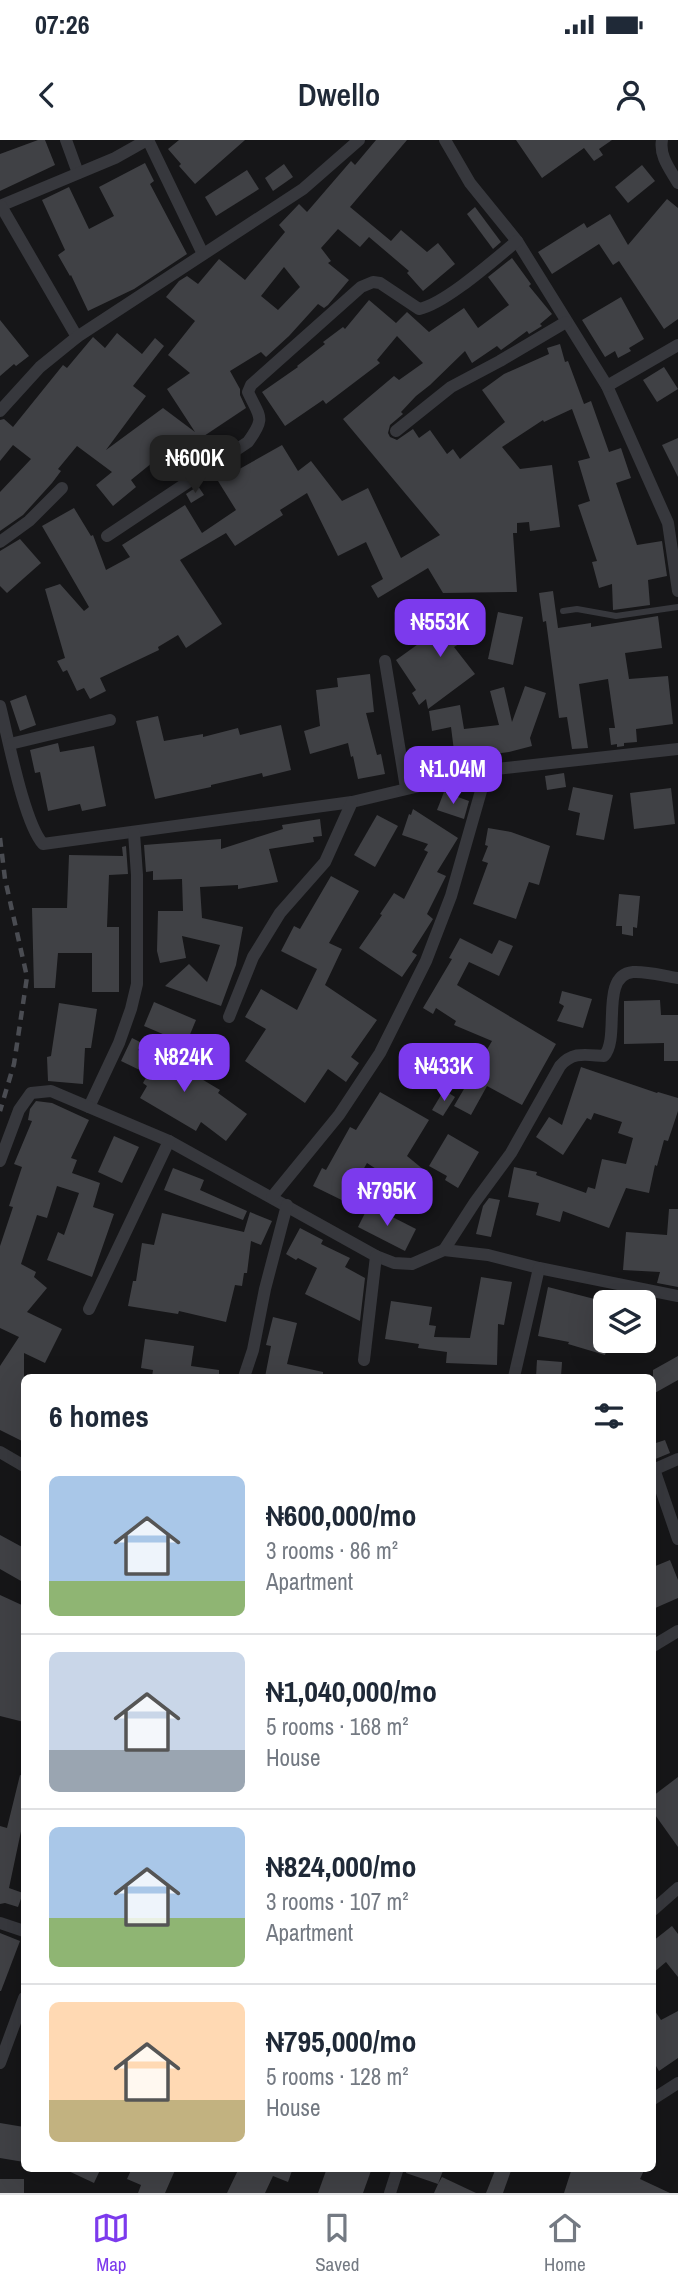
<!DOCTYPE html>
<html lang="en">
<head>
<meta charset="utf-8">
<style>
	:root { --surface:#fff; --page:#f6f6f7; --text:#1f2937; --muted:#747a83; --line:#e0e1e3; --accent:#7c3aed }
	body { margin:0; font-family:"Archivo Narrow",sans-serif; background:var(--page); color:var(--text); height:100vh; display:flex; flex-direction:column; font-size:26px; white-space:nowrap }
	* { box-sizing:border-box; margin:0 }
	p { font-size:23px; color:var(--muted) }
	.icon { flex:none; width:38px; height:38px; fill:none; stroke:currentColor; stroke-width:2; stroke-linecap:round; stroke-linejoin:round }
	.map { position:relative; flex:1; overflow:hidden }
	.sheet { position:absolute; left:21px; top:1234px; width:635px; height:798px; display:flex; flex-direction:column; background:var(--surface); border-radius:10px; box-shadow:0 7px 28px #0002 }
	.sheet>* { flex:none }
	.controls { position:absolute; left:593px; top:1150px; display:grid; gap:14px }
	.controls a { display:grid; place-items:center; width:63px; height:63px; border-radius:10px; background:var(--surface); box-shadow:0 7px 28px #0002; font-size:35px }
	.price { position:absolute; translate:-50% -60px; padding:0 16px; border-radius:14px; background:var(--accent); color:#fff; font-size:23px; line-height:46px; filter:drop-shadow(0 2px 4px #0008) }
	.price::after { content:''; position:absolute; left:50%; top:42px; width:21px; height:16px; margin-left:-10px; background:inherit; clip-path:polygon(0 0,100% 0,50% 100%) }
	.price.selected { background:#222; color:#fff }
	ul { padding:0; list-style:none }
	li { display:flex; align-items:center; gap:21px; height:175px; padding:0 28px }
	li+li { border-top:2px solid var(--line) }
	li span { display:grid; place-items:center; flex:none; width:196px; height:140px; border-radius:10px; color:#555 }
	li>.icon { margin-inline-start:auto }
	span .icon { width:84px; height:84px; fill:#fffc; stroke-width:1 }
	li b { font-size:30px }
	h2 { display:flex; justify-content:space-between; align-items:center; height:84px; padding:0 28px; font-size:30px }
	.status { display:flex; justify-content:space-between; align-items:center; height:49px; padding:0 35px; background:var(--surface); direction:ltr }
	.status svg { height:19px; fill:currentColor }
	header { display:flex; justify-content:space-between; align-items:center; height:91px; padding:0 28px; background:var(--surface); font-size:32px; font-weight:600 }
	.dock { display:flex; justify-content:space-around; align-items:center; height:98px; border-top:2px solid var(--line); background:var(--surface); font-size:19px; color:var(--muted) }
	.dock a { display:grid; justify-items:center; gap:4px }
	.dock .selected { color:var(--accent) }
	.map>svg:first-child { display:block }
	.building { fill:#404145; fill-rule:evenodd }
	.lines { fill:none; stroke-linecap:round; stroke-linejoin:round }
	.service { stroke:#37383d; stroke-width:6 }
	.minor { stroke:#37383d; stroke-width:12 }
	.rail { stroke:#4a4c52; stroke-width:4.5; stroke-dasharray:9 7; stroke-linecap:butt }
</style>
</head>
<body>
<div class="status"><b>07:26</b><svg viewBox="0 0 49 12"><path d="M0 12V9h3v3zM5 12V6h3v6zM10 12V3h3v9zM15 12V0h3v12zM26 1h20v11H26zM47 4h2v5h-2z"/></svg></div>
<header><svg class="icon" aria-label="back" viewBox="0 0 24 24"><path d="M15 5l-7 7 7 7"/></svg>Dwello<svg class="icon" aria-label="person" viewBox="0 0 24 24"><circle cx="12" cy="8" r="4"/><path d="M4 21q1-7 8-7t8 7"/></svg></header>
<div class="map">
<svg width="678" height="2053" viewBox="0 0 678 2053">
	<rect width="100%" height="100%" fill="#161618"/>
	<g class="building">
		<path d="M38,0H45L55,25L0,51V14Z"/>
		<path d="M179,0H245L195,44L179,26L181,24L168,9Z"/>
		<path d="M376,0H407L350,67L391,101L401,90L427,112L438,103L455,124L423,151L407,133L409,131L369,97L360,107L338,89L321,108L331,121L328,123L349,140L328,165L324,168L318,164L289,196L266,217L261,212L230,231L240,249V255L246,268L192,304L196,310L173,327L163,314L131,340L136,347L113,366L96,345L112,332L77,306L58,329L61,331L52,343L23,375L0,391V352L31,319L13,305L0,321V280L4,279L13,287L63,225L67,228L93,197L105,208L117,193L142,214L155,198L164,206L133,246L146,256L106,310L163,268L195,292L167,249L190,233L168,215L195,181L166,157L179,141L187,136L198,144L219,119L245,140L285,92L279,85L299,64L307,72L351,21L355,25ZM284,127L300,147L278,170L261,156Z"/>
		<path d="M516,0H612L599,9L603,15L594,21L584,8L542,38Z"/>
		<path d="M145,23L154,41L150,44L187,114L134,149L88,171L71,135L70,136L58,115L65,110L42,60L69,47L89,89L114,76L99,47Z"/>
		<path d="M284,24L293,37L273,51L265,38Z"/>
		<path d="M642,25L655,41L628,63L615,47Z"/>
		<path d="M247,30L259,49L216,76L205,57Z"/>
		<path d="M667,59L678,68V179L664,189L619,121L613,125L599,104L552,134L538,112L584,83L587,88L610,74L628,105Z"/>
		<path d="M475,67L501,102L493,109L467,74Z"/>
		<path d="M512,118L531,144L529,146L552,174L540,184L542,186L529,194L527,191L501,210L497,206L472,223L465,211L430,245L416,256L401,272L403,274L390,285L388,293L390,297L397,300L413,289L419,298L430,290L447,314L453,309L460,319L505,282L482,250L504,234L549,214L547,208L560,204L565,222L568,221L584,264L591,261L609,312L621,308L631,338L616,343L637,405L662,401L667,436L648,440L650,465L613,470L612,444L599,448L592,422L597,421L578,365L590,361L578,321L590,318L572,269L544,282L543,280L502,307L520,329L552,325L560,387L530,391L529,382L517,383V393H513L517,452L443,453L428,428L378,458L371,446L383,439L366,402L338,416L307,353L280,370L283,375L235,406L226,393L180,420L222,484L186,508L178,495L158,507L159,510L100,538L106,551L90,559L84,548L77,551L67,530L63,532L57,521L65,518L45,449L60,444L84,471L89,467L42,386L74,368L91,396L93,395L106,430L130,417L122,405L185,365L202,393L236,370L218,341L282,305L298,331L311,321L342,361L368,348L401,418L440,395L343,279L394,236L399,240L423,223L397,196L377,220L380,223L326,264L323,260L285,286L262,252L298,227L297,226L325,204L323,202L343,187L345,189L369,160L396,183L407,172L429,192L464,168L478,188L509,165L488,137Z"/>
		<path d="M621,157L644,199L629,208L631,211L618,218L615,211L605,217L582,180Z"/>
		<path d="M0,180L29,216L16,226L14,224L0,236Z"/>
		<path d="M664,227L678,249L657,262L643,240Z"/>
		<path d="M678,298V337L662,305Z"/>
		<path d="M198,346L204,355L191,363L186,354Z"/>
		<path d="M20,399L41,423L7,453L0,446V411Z"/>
		<path d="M553,451L558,488L591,483V487L658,476L662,508L625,513L629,539L668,536L673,584L636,589L637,602L624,603V606L617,607V604L611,605L609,588H615L608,539L579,544L588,608L572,609L567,577L559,578L546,481L543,482L539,453Z"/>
		<path d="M448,461L464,464L480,491L454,507L475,534L428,569L426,559L419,565L412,553L416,550L396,520L421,502L420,500L457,477Z"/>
		<path d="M498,472L523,477L513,525L488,519Z"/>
		<path d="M370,534L374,572L366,573L377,615L381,614L385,634L358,639L353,616L351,617L348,603L310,614L304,591L320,586L316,550L338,547L337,538Z"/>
		<path d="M525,546L546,553L530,598L532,606L509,612L455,619L451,587L432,591L429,571L460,565L464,589L499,585L490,551L504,547L512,582Z"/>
		<path d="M26,555L36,585L20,591L10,561Z"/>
		<path d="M158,576L164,601L203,594V597L238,588L240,595L281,585L291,630L263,637L262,633L211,645V647L155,659L136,581Z"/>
		<path d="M58,603L60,612L94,606L106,666L82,671L80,664L48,671L40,632L35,633L30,610Z"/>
		<path d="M564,633L566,647L547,650L545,636Z"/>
		<path d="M573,647L613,655L604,700L576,695L580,673L568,670Z"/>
		<path d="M671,648L675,684L634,689L630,653Z"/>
		<path d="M444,652L469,661L464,679L437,670Z"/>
		<path d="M413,669L458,698L437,732L446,736L427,774L433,779L412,812L417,815L402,837L359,808L382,775L380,774L394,753L404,759L428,712L424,710L428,704L402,695L409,674L411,675Z"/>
		<path d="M377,675L398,686L375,727L354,715Z"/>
		<path d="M320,679L322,696L313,697L314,702L269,709L278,742L238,749V745L200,747L202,778L243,787L236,825L221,866L165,846L189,824L207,842L220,805L182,796L186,818L160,823L157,811L158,771H183L182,739L153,740V731L146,732L144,705L221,699V709L283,689L282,685Z"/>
		<path d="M488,688L511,692L550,706L539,745L529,742L516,779L473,764L488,723L482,721L488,706L485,705Z"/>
		<path d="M126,706L128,734L109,735L107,787H119V852H92V813H58L55,848H34L32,768H67L69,715L123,716L122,707Z"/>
		<path d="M331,736L359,751L329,803L342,809L325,845L377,880L351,917L359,923L346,942L328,929L305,963L245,921L266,889L245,877L261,849L297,870L317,829L281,811L294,786L300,789Z"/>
		<path d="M619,754L640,756L637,788L633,787V796L622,794V786H616Z"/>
		<path d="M460,798L492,814L499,800L513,806L499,836L469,822L457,845L556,904L522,965L487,946L471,975L454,966L492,901L454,885L456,881L436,868L433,874L423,868L452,819L449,818Z"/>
		<path d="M562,851L592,859L583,888L557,881L564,866L559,863Z"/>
		<path d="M660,860L661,875H678V921H664V903L624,904V861Z"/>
		<path d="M154,862L196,880L186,904L144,886Z"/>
		<path d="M59,863L97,869L91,908H85L83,944L48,941L47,917L51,916Z"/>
		<path d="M132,898L142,903L138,910L159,923L163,916L220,950L218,953L247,974L226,1001L201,982L196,991L140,958L147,946L143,943L148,934L121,921Z"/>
		<path d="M581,927L657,953L658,952L678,958V971L668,1001L664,1000L657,1026L655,1025L649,1053L626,1048L609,1088L563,1071L560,1082L536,1075L539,1063L508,1057L514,1027L537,1032L536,1035L586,1053L588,1047L595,1049L602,1019L626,1024L633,998L618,993L622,982L594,973L591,980L587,978L563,1015L536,997L549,977L562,985Z"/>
		<path d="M444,950L455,957L443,976L432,970Z"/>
		<path d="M380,952L429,980L407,1016L424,1030L407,1049L367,1023L355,1044L365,1048L356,1067L313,1046L322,1028L326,1030L350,987L356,990Z"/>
		<path d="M36,961L52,963L89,980L71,1018L77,1020L72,1033L100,1043L93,1067L114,1074L92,1137L47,1120L58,1092L64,1095L79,1053L57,1046L47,1078L37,1075L21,1124L36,1132L34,1137L47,1148L27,1172L62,1189L45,1223L24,1213V1302L0,1290V1226L19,1197L0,1188V1106L13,1067L9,1066L22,1027L14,1024L32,981L28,980L30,969Z"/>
		<path d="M448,994L479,1012L458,1048L445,1040L447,1036L429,1026Z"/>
		<path d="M114,996L139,1007L122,1043L98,1032Z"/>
		<path d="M173,1028L204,1040L200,1050L247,1071L243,1080L164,1050Z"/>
		<path d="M489,1058L500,1060L491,1097L476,1094L483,1066Z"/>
		<path d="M369,1065L416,1089L405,1111L358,1087Z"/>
		<path d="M669,1069H678V1147L657,1143L660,1132L623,1130L626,1092L667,1095Z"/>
		<path d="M250,1072L272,1081L261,1105L251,1101L247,1133H244L242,1146L235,1145L226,1182L179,1171L178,1174L128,1166L133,1141H136L142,1103L154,1105L162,1073L244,1092Z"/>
		<path d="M300,1088L323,1100L321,1104L350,1118L345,1127L365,1138L360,1181L305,1154L317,1128L298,1118L296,1120L286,1114Z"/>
		<path d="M481,1137L512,1142L504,1185L498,1184L497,1225L446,1223L447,1212L418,1208L419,1204L385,1199L391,1161L432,1167L429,1185L436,1186L434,1197L470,1198Z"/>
		<path d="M548,1147L606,1162V1200H610L605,1215L568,1204L569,1202L538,1196Z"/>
		<path d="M273,1177L297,1183L287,1224L323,1232V1237H265L271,1206L266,1205Z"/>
		<path d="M145,1199L194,1206L191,1226L219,1230V1237H152L153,1230L141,1228Z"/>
		<path d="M678,1216V1240L653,1254V1230Z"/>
		<path d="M537,1220L562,1222L561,1237H536Z"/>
		<path d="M665,1300L670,1313L653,1320V1304Z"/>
		<path d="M0,1395L24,1408V1434L21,1441L0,1429Z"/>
		<path d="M670,1420L678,1440V1458L653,1469V1427Z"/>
		<path d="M0,1455L24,1466V1582L0,1576Z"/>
		<path d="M20,1635L24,1636V1677L9,1748L23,1753L18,1767L5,1763L0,1764V1686L7,1688Z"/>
		<path d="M678,1637V1707L653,1672V1656Z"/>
		<path d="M672,1786L678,1794V1837L666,1822L653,1833V1801Z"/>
		<path d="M0,1793L20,1801L1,1851H0Z"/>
		<path d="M653,1868L661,1880L678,1871V1918L659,1931L653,1921Z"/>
		<path d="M0,1983L24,1987V2022L0,2018Z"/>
		<path d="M62,2028H101L94,2043Z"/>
		<path d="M132,2028H176L165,2053H138L141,2045L127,2039Z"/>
		<path d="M239,2028H293L288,2042L273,2036L265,2053H227Z"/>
		<path d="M327,2028H372L363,2053H318Z"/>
		<path d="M407,2028H444L438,2044L442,2037L476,2053H434L438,2044L406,2033Z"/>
		<path d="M496,2028H512L503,2053H486Z"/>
		<path d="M572,2028H645L640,2039L670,2053H564Z"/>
		<rect x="0" y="2039" width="24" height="14"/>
	</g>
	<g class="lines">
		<path class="service" d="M563,471L577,469L616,476L678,467"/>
		<g class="minor">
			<path d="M66,0L78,33"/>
			<path d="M148,0L203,114"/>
			<path d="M445,0L470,43L517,101L607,246L668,383L678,451"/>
			<path d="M662,0C659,16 670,29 678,43"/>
			<path d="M0,66L115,18L147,0"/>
			<path d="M1,66L77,197"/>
			<path d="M607,246L678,205"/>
			<path d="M0,271L40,227L77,197L303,49L359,0"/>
			<path d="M396,291L451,247L500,221L566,182"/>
			<path d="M107,396L248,302C266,277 260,278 248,252L251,245L361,147L373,142L380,143L419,169C445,164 495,119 517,101"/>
			<path d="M0,402L29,381L62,348"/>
			<path d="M385,521L406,648"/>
			<path d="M0,566C8,597 24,683 43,704L352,662L487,630L678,609"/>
			<path d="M10,604L110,580"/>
			<path d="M229,877L253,817L280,773L325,722L352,662"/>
			<path d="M89,967L119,903L131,869L137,844V735L134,693"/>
			<path d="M0,1021L19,970L31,953L51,951L169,1001L376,1116L394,1123L412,1124L444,1110L488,1115L539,1128L678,1156"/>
			<path d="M272,1057L339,975L380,913L426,821L451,756L487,630"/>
			<path d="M444,1110L475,1062L511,1013L560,926C573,911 586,915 604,916C621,898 599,835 633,832C647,831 664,836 678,838"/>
			<path d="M89,1169L169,1001"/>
			<path d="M364,1220L376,1116"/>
			<path d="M244,1237L253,1210L265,1149L287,1065"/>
			<path d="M514,1237L539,1128"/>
			<path d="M0,1312L24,1326"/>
			<path d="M654,1329L678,1399"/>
			<path d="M653,1330L678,1319"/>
			<path d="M653,1506L678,1491"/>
			<path d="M653,1770L678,1748"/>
			<path d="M0,1783L24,1791"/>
			<path d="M0,1923L24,1858"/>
			<path d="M653,1959L678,1943"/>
			<path d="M390,2053L398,2028"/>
		</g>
		<path class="rail" d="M0,698L5,739L27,837L14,924L0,971"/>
	</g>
</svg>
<div class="controls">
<a><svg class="icon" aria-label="layers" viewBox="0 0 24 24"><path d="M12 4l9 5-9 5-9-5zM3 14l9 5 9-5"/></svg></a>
</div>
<b class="price selected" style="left:195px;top:355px">₦600K</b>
<b class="price" style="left:440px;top:519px">₦553K</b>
<b class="price" style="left:453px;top:666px">₦1.04M</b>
<b class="price" style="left:184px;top:954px">₦824K</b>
<b class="price" style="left:444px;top:963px">₦433K</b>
<b class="price" style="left:387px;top:1088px">₦795K</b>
<section class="sheet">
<h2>6 homes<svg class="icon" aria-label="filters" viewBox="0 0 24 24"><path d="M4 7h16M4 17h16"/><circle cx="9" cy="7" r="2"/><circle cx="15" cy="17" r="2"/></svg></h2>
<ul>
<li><span style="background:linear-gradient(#a9c7e8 75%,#8fb573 0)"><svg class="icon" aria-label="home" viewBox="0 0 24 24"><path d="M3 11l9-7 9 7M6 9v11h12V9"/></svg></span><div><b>₦600,000/mo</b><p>3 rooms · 86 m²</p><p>Apartment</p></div></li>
<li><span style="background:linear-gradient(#c9d6e8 70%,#9aa5b1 0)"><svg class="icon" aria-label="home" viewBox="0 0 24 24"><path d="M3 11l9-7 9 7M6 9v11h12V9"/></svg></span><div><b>₦1,040,000/mo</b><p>5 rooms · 168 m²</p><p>House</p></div></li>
<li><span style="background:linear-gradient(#a9c7e8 65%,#8fb573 0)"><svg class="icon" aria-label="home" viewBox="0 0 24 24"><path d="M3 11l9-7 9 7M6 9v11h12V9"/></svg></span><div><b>₦824,000/mo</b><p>3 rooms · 107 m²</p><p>Apartment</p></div></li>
<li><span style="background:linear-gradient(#ffd9b3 70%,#c2b280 0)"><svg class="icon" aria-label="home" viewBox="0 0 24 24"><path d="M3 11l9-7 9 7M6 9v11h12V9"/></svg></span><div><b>₦795,000/mo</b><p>5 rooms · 128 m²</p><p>House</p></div></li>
</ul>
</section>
</div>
<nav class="dock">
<a class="selected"><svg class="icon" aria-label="map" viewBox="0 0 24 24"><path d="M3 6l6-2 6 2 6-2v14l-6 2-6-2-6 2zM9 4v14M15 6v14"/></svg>Map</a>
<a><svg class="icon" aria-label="saved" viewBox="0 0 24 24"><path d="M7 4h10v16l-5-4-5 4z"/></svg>Saved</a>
<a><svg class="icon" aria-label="home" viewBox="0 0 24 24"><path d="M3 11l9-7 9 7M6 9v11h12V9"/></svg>Home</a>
</nav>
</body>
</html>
